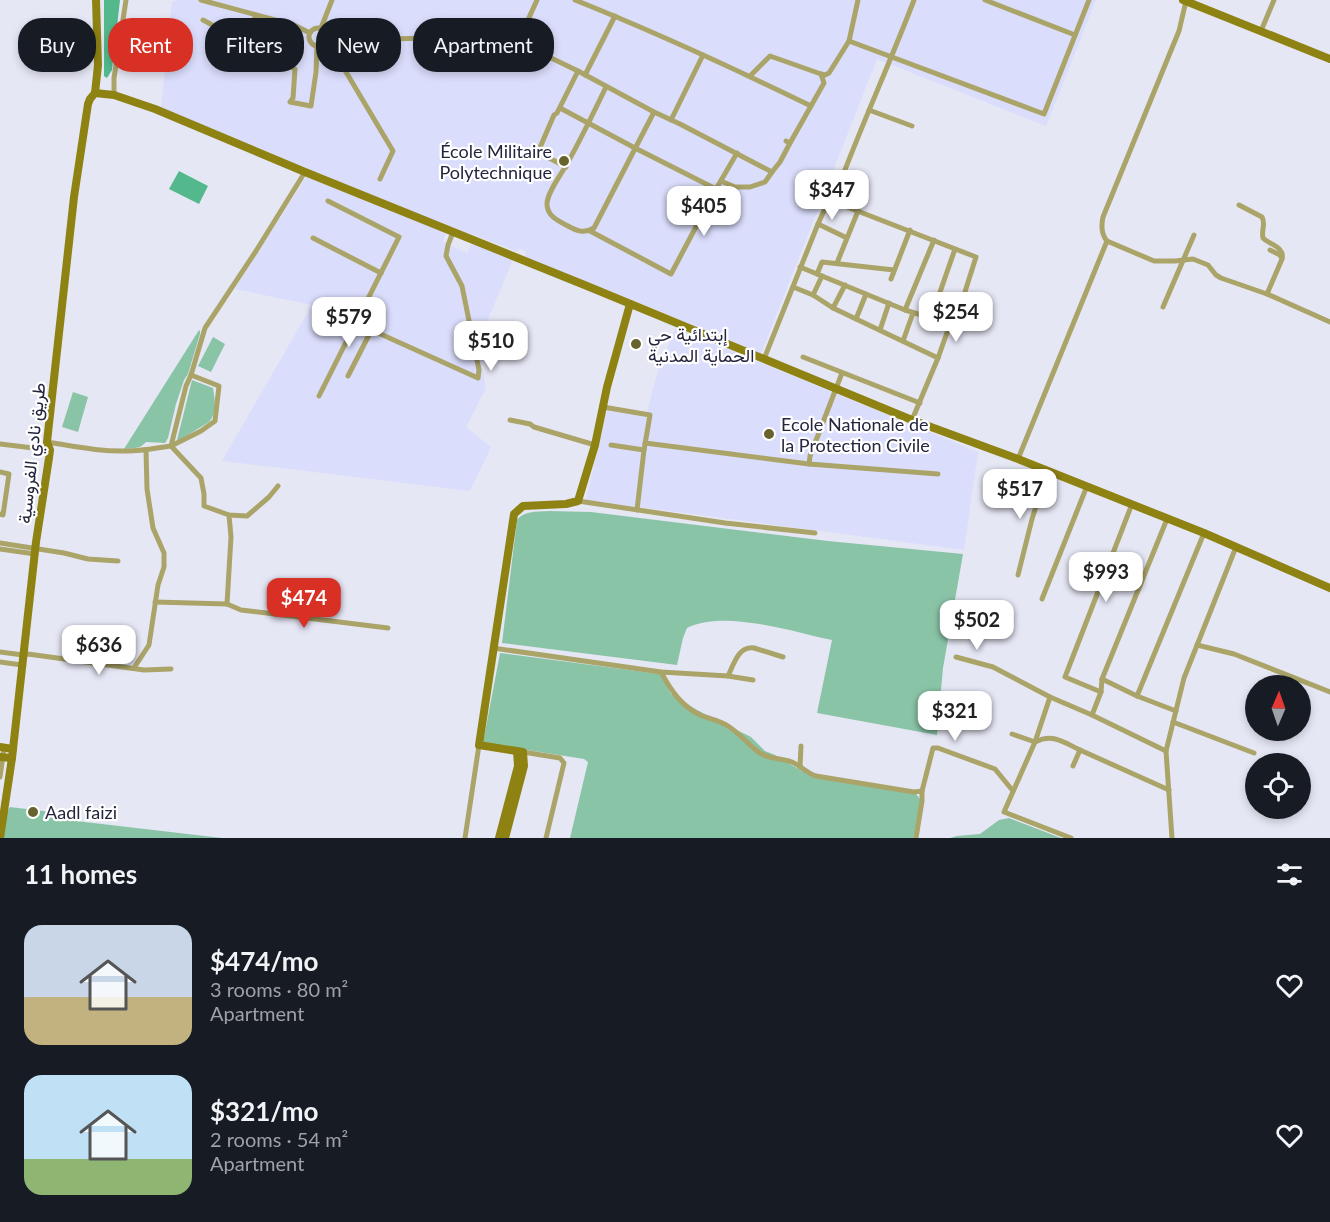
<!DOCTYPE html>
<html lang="en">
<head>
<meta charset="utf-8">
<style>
	:root { --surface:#171b24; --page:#242831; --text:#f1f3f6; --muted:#9ea1a6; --accent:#d93025 }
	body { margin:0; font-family:Lato,Vazirmatn,sans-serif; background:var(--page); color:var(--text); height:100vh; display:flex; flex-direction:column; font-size:22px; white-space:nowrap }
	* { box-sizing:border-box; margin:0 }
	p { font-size:20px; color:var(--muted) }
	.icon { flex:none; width:33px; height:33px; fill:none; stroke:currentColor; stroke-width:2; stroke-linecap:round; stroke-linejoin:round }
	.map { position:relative; height:838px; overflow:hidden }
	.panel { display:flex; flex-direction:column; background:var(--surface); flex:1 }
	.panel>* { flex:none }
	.banner { position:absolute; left:18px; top:18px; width:600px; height:54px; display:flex; gap:12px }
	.needle { width:39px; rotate:2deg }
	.controls { position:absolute; left:1245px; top:675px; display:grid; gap:12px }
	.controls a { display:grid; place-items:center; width:66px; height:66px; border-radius:50%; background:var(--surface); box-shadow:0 3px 9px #0003; font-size:30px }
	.price { position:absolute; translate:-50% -51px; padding:0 14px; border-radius:12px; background:#fff; color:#222; font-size:20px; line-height:39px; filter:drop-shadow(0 2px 3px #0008) }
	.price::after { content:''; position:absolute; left:50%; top:36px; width:18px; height:14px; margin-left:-9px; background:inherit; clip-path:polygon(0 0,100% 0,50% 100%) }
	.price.on { background:var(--accent); color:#fff }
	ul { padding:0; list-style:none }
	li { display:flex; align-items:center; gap:18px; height:150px; padding:0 24px }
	li span { display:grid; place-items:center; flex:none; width:168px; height:120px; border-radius:18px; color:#555 }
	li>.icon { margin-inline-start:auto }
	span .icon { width:72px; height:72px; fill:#fffc; stroke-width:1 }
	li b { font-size:26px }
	h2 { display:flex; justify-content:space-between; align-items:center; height:72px; padding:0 24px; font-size:26px }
	.chip { padding:0 21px; border-radius:24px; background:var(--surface); box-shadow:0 3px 9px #0003; font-size:21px; line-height:54px }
	.chip.on { background:var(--accent); color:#fff }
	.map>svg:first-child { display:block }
	.built { fill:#daddfb }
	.green { fill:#8ac4a7 }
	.forest { fill:#53b98c }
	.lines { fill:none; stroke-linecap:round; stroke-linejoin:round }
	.street { stroke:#aba469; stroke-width:5 }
	.secondary { stroke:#8e8213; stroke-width:8 }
	.poi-dot { fill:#68622f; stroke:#fff; stroke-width:2 }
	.labels { text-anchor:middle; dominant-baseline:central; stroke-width:4.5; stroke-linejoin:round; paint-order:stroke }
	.poi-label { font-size:18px; fill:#25253f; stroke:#fff; text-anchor:start }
	.street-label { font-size:18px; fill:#25253f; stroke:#fff }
</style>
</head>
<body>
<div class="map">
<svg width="1330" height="838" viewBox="0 0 1330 838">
	<rect width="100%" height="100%" fill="#e6e7f5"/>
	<g class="built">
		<path d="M177,0H1096L1046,126L877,59L761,354L657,310L525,257L526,251L520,249L516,251L423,216L161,108L172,2Z"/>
		<path d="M306,177L446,233L443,242L467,253L472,243L513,260L478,343L486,388L466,427L491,447L470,491L222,461L312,305L235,289Z"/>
		<path d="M676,328L978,452L964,550L586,500L607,410L646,416L658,370Z"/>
	</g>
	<g class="green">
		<path d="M199,330L200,331V334L188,374L184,380L176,404L168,438L165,443L146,442C140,449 134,448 124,449Z"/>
		<path d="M213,337L225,344L211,372L198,366Z"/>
		<path d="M192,380L213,388C215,400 217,413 209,422L178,441L177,440Z"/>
		<path d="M73,392L88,397L78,432L62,427Z"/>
		<path d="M549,511L591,512L828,541L963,554L943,668L937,735L817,713L832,640C794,632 723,609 687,628L683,638L677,665L502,643L517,520C525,510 538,512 549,511Z"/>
		<path d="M500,653L660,674L671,694L697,710L751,737L765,751L775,755L802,771L916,794L921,800L914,838H570L588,762L584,759L483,743Z"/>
		<path d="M10,807L60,813L59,819L222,838H3L7,812Z"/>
		<path d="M1009,818L1061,838H950L957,836L980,834L999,820Z"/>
	</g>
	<g class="forest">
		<path d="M104,0H120L112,70L107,78L104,76Z"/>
		<path d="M179,171L208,186L199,204L169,189Z"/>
	</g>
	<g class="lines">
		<g class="street">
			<path d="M201,0L294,25L310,33"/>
			<path d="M575,0C655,32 733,68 811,106"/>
			<path d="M985,0L1075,35"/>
			<path d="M203,20L295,69L293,98L290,102L311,106L316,72L317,47"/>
			<circle cx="318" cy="37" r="9"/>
			<path d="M321,28L332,0"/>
			<path d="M1261,31L1274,0"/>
			<path d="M327,40H353L500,36L518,42L578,71L654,112L680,124L772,172L780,162L790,143L786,141"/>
			<path d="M327,40L393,151L380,179"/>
			<path d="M243,41L256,15"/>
			<path d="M849,41L858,0"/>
			<path d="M518,42L537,0"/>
			<path d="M585,75L615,16"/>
			<path d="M750,76L770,56L821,74"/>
			<path d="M606,87C594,112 582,137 568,162C563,172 547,192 547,204C547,216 558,221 568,226C577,231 584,234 594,228L654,112"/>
			<path d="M114,95V78L126,0"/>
			<path d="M560,108L635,148L716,189"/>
			<path d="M869,110L912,126"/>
			<path d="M671,120L703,55"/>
			<path d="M790,143L824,83L821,74L825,75L829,73L849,41L1044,114L1089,0"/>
			<path d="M566,167L538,152L554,115L557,113L578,71"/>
			<path d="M721,181L735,187H750L765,182L772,172"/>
			<path d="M832,204C857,135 888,68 914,0"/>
			<path d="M1239,205L1262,217C1266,224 1261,230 1263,238C1270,245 1285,247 1282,259"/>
			<path d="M818,224L847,238"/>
			<path d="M590,231L671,274L716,189L737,153"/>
			<path d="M313,238L381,273"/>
			<path d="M1107,241L1154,261H1175L1193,259L1208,265L1216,275L1221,278L1267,294L1330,322"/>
			<path d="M837,263L858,211"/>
			<path d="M800,267L905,310L931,318L949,327"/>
			<path d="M817,274L822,262L894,270"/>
			<path d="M822,276L813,295L833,308L938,358"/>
			<path d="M891,279L910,230"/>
			<path d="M793,287L813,295"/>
			<path d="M1267,294L1282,259L1280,255L1270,250"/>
			<path d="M1163,307L1194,235"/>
			<path d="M833,308L845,285"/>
			<path d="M905,310L934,240"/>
			<path d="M931,318L955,249"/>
			<path d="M856,319L866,294"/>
			<path d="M357,322L371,331L376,332L478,378L479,370L462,286L446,256L448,245L453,232"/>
			<path d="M880,330L889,303"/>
			<path d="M903,341L913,313"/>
			<path d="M803,357L920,403"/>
			<path d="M764,359L818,224L827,204L837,203L976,257L957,317L949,327L938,358L912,420"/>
			<path d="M191,375L219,386L215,421L201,431L171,446L201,478L204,494V506L229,515L247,516L269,497L278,486"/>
			<path d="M348,376L371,331"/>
			<path d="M319,396L399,237L328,201"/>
			<path d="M603,407L650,415L644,450L637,510"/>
			<path d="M510,420L530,424L534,427L595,445"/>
			<path d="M47,442C73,446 101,452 128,451C142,451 156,448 171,446L186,386L191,375L205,328L256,251L305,172"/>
			<path d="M645,443L809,464L938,474"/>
			<path d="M0,444L50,450"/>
			<path d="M611,445L644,450"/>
			<path d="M1018,459L1107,241C1101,234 1101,226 1103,217L1172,48L1179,31L1186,1"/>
			<path d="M809,464L810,456L842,373"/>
			<path d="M0,472L9,474L3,515L0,514"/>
			<path d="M578,501L725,523L815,533"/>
			<path d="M0,543L64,553L88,559L118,561"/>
			<path d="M0,549L35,554"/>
			<path d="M1018,575L1032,519L1047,472"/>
			<path d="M1042,599L1087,486"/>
			<path d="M155,602L227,604L231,537L229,515"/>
			<path d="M227,604L241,610L388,628"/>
			<path d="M1197,645L1234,654L1330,692"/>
			<path d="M493,648L661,672L728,676L753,680"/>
			<path d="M0,652L23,655L28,654L144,670L171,669"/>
			<path d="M956,657L993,667L1050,697L1035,742L1004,812L1071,838"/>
			<path d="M0,662L22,665"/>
			<path d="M134,668L149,645L158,585L164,567V553L153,528L147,489L146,450"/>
			<path d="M661,672C671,691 682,707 702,716C711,719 720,721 728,726C739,733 747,743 757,751C767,759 780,758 792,762C801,766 807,773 816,776L914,792L922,791V801L916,838"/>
			<path d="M728,676C734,664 738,646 754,648L783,657"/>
			<path d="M1102,679L1137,696L1204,533"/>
			<path d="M1101,692L1065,677L1132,504"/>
			<path d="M1137,696L1176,711"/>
			<path d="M1050,697L1092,715"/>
			<path d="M1173,722L1254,753"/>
			<path d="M1012,734L1035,742C1053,733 1063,742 1080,750"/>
			<path d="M1166,751L1092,715L1101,692L1102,679L1167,519"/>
			<path d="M523,752L560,758L564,763L546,838"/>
			<path d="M1073,766L1080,750L1169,790"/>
			<path d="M800,767L801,746"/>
			<path d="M0,777L4,748"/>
			<path d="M922,791L933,748H938L995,769L1013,791"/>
			<path d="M465,838L479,745"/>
			<path d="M1172,838L1166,751L1184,678L1236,547"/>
		</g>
		<g class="secondary">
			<path d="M1183,0L1330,59"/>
			<path d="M95,93L98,65L96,0"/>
			<path d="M0,747L13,749"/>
			<path d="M0,757L12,758"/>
			<path d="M0,838L12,758L36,542L49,458L50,450L47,442L74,197L88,104L90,99L95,93L114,95L155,109L305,172L587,286L912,420L1018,459L1204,533L1330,588"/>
			<path d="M499,838L518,766L517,751"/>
			<path d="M505,838L524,766L523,752L479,745L514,514L523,506L566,504L578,501L595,445L607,387L630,304"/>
		</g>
	</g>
	<g class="poi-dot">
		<circle cx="564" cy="161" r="6"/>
		<circle cx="636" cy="344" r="6"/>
		<circle cx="769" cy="434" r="6"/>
		<circle cx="33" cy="812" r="6"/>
	</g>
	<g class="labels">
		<g class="poi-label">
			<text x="552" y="151" text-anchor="end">École Militaire<tspan x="552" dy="21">Polytechnique</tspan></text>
			<text x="648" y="334">إبتدائية حي<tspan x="648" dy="21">الحماية المدنية</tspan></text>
			<text x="781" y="424">Ecole Nationale de<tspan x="781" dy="21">la Protection Civile</tspan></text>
			<text x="45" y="812">Aadl faizi</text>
		</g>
		<g class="street-label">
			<text transform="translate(31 453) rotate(-84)">طريق نادي الفروسية</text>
		</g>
	</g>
</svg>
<div class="controls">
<a><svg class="needle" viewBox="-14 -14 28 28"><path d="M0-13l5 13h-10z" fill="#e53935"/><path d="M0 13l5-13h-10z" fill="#9ea1a6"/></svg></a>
<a><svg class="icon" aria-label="locate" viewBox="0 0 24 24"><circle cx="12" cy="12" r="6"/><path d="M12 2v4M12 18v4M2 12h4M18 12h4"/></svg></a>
</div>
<b class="price" style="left:832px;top:221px">$347</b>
<b class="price" style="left:704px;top:237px">$405</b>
<b class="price" style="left:956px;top:343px">$254</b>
<b class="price" style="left:349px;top:348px">$579</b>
<b class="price" style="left:491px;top:372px">$510</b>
<b class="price" style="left:1020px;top:520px">$517</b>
<b class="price" style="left:1106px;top:603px">$993</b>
<b class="price on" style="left:304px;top:629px">$474</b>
<b class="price" style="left:977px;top:651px">$502</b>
<b class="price" style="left:99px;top:676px">$636</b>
<b class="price" style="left:955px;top:742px">$321</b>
<div class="banner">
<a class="chip">Buy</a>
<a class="chip on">Rent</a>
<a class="chip">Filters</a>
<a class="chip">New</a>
<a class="chip">Apartment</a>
</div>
</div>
<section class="panel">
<h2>11 homes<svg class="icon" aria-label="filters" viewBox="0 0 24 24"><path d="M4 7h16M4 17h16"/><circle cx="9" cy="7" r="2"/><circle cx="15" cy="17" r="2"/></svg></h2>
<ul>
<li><span style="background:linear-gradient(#c9d6e8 60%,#c2b280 0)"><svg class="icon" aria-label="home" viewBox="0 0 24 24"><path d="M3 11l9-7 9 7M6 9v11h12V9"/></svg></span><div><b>$474/mo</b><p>3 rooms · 80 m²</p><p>Apartment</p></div><svg class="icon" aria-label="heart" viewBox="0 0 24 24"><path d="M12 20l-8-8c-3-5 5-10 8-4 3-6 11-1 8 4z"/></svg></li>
<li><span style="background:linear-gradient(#bfe0f5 70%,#8fb573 0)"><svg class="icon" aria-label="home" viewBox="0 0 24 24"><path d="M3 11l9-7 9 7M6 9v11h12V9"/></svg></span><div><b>$321/mo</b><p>2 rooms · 54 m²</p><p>Apartment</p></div><svg class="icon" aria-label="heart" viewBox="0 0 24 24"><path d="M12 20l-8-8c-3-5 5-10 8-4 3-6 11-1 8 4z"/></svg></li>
</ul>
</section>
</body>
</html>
